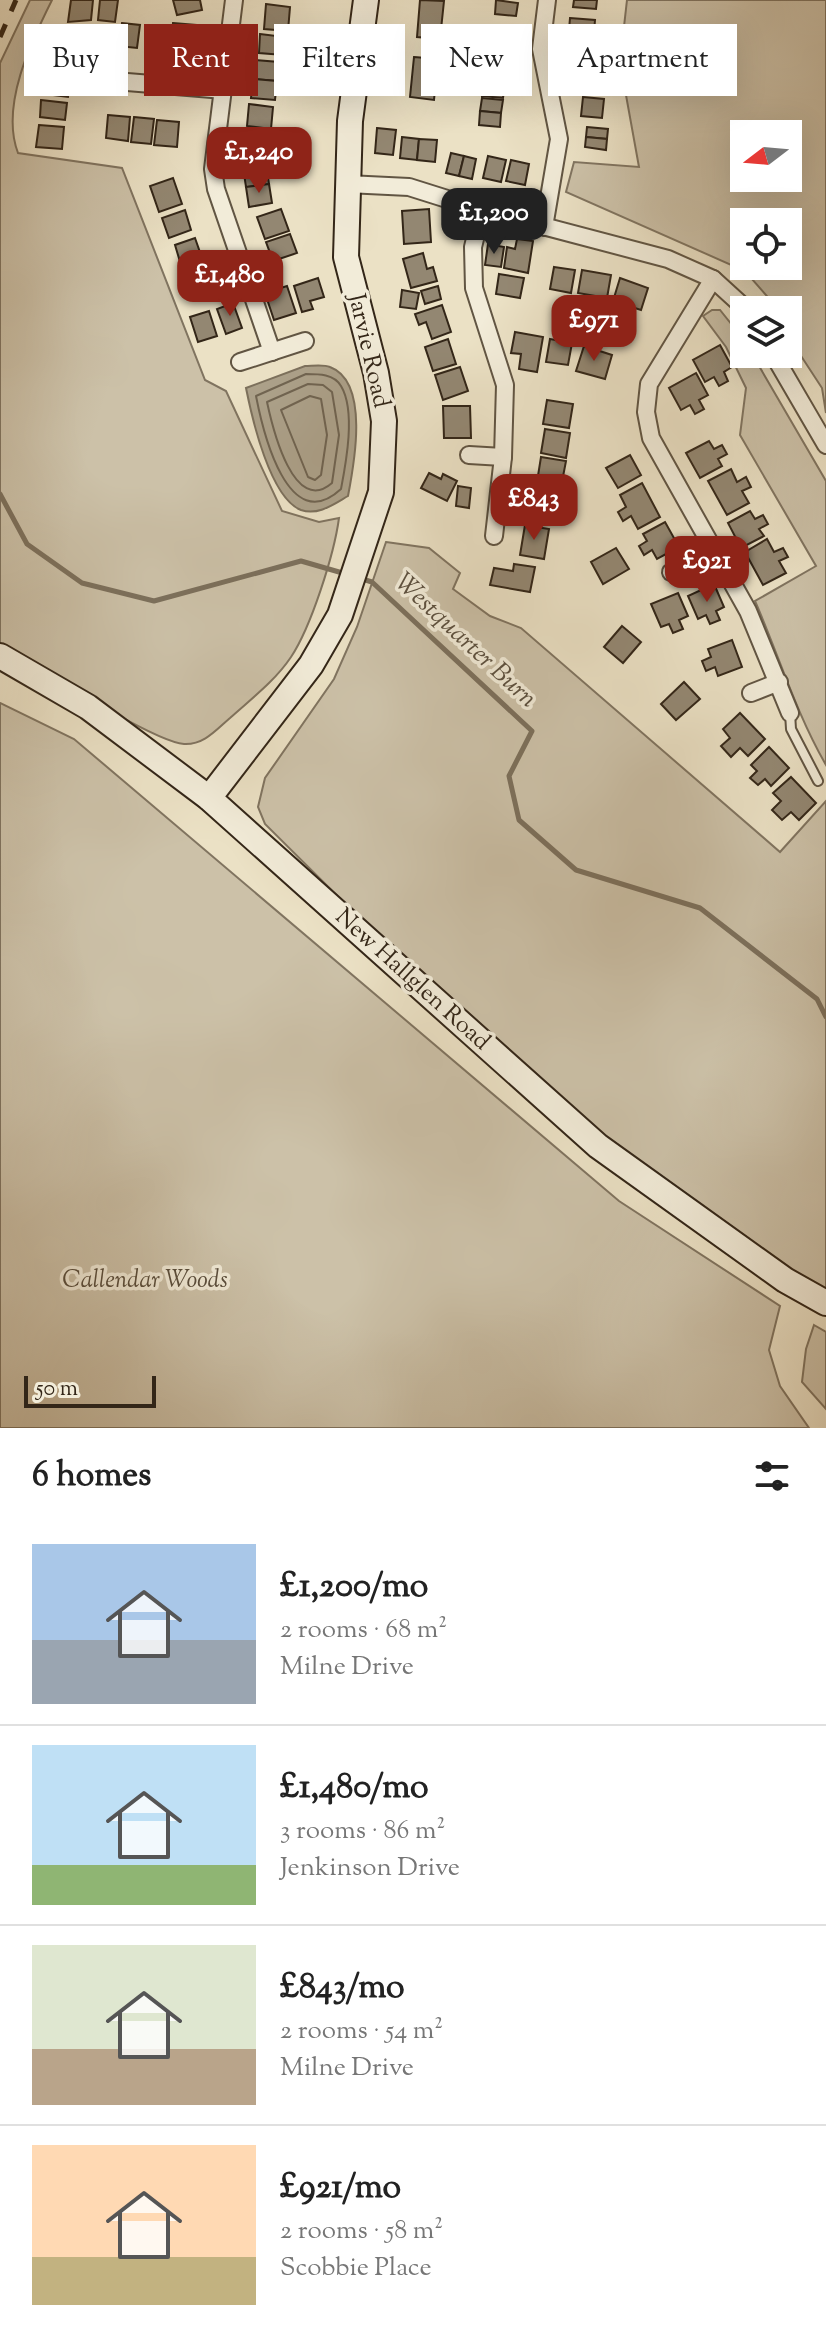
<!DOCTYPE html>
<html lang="en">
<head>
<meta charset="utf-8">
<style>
	:root { --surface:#fff; --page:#f2f2f2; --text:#222; --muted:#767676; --line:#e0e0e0; --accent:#8f2418 }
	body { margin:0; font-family:"Sorts Mill Goudy",serif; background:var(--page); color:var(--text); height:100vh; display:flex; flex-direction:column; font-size:30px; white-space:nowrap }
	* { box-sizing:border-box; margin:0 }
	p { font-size:26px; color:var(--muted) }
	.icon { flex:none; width:44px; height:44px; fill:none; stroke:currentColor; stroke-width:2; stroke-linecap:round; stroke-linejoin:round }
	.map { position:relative; height:1428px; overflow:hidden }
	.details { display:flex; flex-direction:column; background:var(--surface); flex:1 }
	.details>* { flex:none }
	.hud { position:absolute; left:24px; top:24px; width:778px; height:72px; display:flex; gap:16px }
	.needle { width:52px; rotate:254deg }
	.tools { position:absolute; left:730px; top:120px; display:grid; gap:16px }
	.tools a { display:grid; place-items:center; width:72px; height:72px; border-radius:0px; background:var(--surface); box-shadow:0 8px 32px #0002; font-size:40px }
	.scale { position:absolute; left:24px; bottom:20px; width:132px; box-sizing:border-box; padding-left:8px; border:4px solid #332618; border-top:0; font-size:22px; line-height:28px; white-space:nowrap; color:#332618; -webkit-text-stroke:6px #f2ecd9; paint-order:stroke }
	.price { position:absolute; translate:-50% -68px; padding:0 18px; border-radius:16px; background:var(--accent); color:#fff; font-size:26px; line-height:52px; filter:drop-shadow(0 2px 4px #0008) }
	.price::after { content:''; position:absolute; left:50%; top:48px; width:24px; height:18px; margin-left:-12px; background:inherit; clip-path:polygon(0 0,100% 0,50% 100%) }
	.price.on { background:#222; color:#fff }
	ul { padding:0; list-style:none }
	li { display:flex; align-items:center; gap:24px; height:200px; padding:0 32px }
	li+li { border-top:2px solid var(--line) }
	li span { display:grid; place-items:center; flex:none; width:224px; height:160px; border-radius:0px; color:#555 }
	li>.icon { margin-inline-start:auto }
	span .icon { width:96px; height:96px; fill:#fffc; stroke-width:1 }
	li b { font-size:34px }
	h2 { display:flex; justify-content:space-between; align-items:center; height:96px; padding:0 32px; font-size:34px }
	.chip { padding:0 28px; border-radius:0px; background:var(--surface); box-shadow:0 8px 32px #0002; font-size:28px; line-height:72px }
	.chip.on { background:var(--accent); color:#fff }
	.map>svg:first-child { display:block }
	.green { fill:#ccc1a8; stroke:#807460; stroke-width:2; fill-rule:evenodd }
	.water { fill:#aca18a; stroke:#7c705c; stroke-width:2 }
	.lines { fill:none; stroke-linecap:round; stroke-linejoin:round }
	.shore { stroke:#706451; stroke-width:2 }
	.stream { stroke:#7c705c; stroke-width:5 }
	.building { fill:#938772; stroke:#332618; stroke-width:2 }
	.lane-casing { stroke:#615543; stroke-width:12 }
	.street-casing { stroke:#615543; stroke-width:20 }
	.secondary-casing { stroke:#332618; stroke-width:28 }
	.lane { stroke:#f2ecd9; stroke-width:8 }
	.street { stroke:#f2ecd9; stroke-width:16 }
	.secondary { stroke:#f2ecd9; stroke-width:24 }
	.rail { stroke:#332618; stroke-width:5; stroke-dasharray:14 14; stroke-linecap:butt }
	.labels { text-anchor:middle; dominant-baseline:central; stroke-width:7; stroke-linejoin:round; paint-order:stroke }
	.street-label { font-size:24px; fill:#332618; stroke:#f2ecd9 }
	.park-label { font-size:24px; font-style:italic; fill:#594d3c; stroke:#f2ecd9 }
	.water-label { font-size:26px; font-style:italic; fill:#5d5140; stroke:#f2ecd9 }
</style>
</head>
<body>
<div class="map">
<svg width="826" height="1428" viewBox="0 0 826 1428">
	<rect width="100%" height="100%" fill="#ebe1c5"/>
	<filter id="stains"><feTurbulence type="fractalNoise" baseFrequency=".0025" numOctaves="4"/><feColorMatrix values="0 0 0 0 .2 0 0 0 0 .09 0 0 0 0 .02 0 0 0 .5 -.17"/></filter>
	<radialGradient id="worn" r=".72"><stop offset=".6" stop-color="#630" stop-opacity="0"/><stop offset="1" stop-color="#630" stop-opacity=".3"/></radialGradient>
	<g class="green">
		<path d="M30,0H52C31,42 0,106 18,153L122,168L205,380L226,391L282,511L319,522L339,518C334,555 311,627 291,657C275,681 251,699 230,718C216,730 204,745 184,744C153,742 34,665 0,645V63Z"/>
		<path d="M627,0H826V413L822,388L788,336V310H779L745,271L566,192L574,162L639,167L620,62ZM744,134H788V178H744ZM744,222H788V266H744Z"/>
		<path d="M712,310H720L744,340V354H752L826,481V765C796,713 779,656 755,601L816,566L740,435L746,388L726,347L703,316Z"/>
		<path d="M386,542L429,548L460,573L453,589L490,616L521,628L780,852L826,801V1291L804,1280L643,1170L429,987L265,824L258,807L265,778L334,679L357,627Z"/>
		<path d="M0,703L74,739L619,1201L780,1306L769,1350L780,1386L809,1428H0Z"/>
		<path d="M814,1325L826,1332V1409L802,1382L806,1349Z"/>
	</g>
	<path class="water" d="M305,366C312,366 323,364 330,367C370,382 354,465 348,496C334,504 318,516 301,510C270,498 252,418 246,388Z"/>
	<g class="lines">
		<g class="shore">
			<path d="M306,374C319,374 334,374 341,386C356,411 346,463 341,489C288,538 263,432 256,396Z"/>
			<path d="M308,384L323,385L332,392L339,435L332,483C294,516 273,430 267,402Z"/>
			<path d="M310,396L321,399L327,435L321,475L315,480L308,477L281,410Z"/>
		</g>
		<g class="stream">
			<path d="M0,494L27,544L82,583L154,601L301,561L346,574"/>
			<path d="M359,578L372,582L532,731L509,776L519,820L576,870L700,908L817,999L826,1017"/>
		</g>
	</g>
	<g class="building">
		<path d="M71,0H93L91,20L68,22Z"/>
		<path d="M100,0H118L115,22L98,20Z"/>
		<path d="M173,0H200L202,10L177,15Z"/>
		<path d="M420,0L444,1L440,39L417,37Z"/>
		<path d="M496,0L518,3L516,16L495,14Z"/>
		<path d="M574,0H597L596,9L573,7Z"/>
		<path d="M266,4L290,7L288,31L264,29Z"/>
		<path d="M570,18L595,20L594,33L569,30Z"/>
		<path d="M122,23L140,25L137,48L119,46Z"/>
		<path d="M173,23L196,25L194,49L171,47Z"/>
		<path d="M493,25L514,27L513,41L492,38Z"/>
		<path d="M569,30L594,33L592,46L568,43Z"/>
		<path d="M260,34L285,37L283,55L259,53Z"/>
		<path d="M492,38L513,41L511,54L490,52Z"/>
		<path d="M51,46L73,48L71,71L49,69Z"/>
		<path d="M168,53L192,56L191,73L166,70Z"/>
		<path d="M414,57L438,59L434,100L410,97Z"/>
		<path d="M255,60L279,62L277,81L253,79Z"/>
		<path d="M570,61L590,63L589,74L569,72Z"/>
		<path d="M485,69L506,71L505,85L483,83Z"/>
		<path d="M569,72L589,74L588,84L568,82Z"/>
		<path d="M46,73L71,76L68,97L44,94Z"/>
		<path d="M253,79L277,81L275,100L251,98Z"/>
		<path d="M483,83L505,85L503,98L482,96Z"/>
		<path d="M583,97L604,99L602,118L581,116Z"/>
		<path d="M482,98L503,100L501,113L480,111Z"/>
		<path d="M41,100L67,103L65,120L40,117Z"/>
		<path d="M249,104L273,107L271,129L247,126Z"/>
		<path d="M480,111L501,113L500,127L479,125Z"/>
		<path d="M108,115L130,117L128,141L106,138Z"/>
		<path d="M134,117L154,119L151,144L131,142Z"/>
		<path d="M157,120L179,122L177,147L154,145Z"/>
		<path d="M39,125L64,127L62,149L36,147Z"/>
		<path d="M587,127L608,129L607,139L586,137Z"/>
		<path d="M377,128L396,130L393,155L375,153Z"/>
		<path d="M247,132L271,134L269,153L245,151Z"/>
		<path d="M402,137L419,139L417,160L400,158Z"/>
		<path d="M586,137L607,139L606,150L585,147Z"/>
		<path d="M419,139L437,140L435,162L417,160Z"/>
		<path d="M451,153L464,156L459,176L446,173Z"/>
		<path d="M464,156L476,159L472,179L459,176Z"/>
		<path d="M488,156L506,160L501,182L483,178Z"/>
		<path d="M511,160L529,164L525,185L506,181Z"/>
		<path d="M266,164L269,184L246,187L243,167Z"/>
		<path d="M173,178L182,204L159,212L150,186Z"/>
		<path d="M269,184L272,203L249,207L246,187Z"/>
		<path d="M281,209L289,231L265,239L257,217Z"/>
		<path d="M429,209L431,242L404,244L402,211Z"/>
		<path d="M185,210L191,230L169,238L162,218Z"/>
		<path d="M290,234L297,253L273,261L266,242Z"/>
		<path d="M195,238L202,258L181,265L175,245Z"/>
		<path d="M517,239L533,241L528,273L504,268L507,247L515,249Z"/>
		<path d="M488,244L504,247L501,267L485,265Z"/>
		<path d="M423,253L427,269L433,267L437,281L411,288L403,259Z"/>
		<path d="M209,263L215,280L191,288L185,271Z"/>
		<path d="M554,267L575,270L571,293L550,289Z"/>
		<path d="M582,270L611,275L607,298L578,293Z"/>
		<path d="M499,274L524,278L520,298L496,294Z"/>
		<path d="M318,278L324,297L310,301L313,309L302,312L294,286Z"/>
		<path d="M620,278L648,288L641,310L613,301Z"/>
		<path d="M287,286L296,313L274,320L265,293Z"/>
		<path d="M438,286L441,299L425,304L421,291Z"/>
		<path d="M402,290L419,293L416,309L400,307Z"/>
		<path d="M233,303L242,328L226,334L217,309Z"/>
		<path d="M442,305L451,332L432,339L426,322L419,325L415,314Z"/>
		<path d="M209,311L217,336L198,342L190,317Z"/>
		<path d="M515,332L543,337L537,372L519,369L521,354L511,353Z"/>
		<path d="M448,339L456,364L433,371L425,347Z"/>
		<path d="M550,339L572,343L568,365L546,362Z"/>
		<path d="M720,345L732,367L724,372L728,381L719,386L714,377L705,382L693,360Z"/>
		<path d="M584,346L612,355L605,379L576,371Z"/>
		<path d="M460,367L468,391L443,400L435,375Z"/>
		<path d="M696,373L708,395L699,400L704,409L695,414L690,405L681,410L669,388Z"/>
		<path d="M547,400L573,404L569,428L543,424Z"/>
		<path d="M443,406H470L471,438H444Z"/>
		<path d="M545,429L570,433L566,458L541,453Z"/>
		<path d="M709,441L714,449L722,445L727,454L718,459L722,466L700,478L686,453Z"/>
		<path d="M630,455L641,475L618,488L606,468Z"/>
		<path d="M541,457L566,461L561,487L537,482Z"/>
		<path d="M731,469L737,482L746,477L751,487L742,491L749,503L727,515L708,481Z"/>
		<path d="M429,473L441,479L443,474L457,481L447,501L421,488Z"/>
		<path d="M642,483L660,517L638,529L631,516L623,521L618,512L626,507L620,495Z"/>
		<path d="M458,486L471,488L469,508L456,506Z"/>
		<path d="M531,489L560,494L555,524L525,519Z"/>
		<path d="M750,511L755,519L763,515L768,524L759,529L764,536L741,548L728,523Z"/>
		<path d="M665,522L679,547L657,559L652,550L644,555L639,546L647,541L643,534Z"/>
		<path d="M525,525L549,529L544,559L520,555Z"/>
		<path d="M767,539L774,552L783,548L788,557L779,561L786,573L763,585L745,552Z"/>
		<path d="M616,548L629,569L603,584L591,562Z"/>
		<path d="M514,564L535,567L530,592L490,585L494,568L513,571Z"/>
		<path d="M714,584L724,607L716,611L720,620L710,624L706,615L698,619L688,596Z"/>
		<path d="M678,593L688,616L679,620L683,629L673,633L669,624L661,627L651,604Z"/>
		<path d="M622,626L641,642L623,663L604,647Z"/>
		<path d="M732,640L742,667L718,676L715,667L706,671L702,661L711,657L708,649Z"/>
		<path d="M684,682L700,699L676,720L661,704Z"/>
		<path d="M740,713L765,739L748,756L740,748L731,757L721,746L730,738L723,729Z"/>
		<path d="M769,747L789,768L771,786L765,779L758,785L750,778L757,771L751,765Z"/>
		<path d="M791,777L816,803L799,820L791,812L782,820L772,810L781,801L773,793Z"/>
	</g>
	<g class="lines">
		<g class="lane-casing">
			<path id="lane" d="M790,713L791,729L818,781"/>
		</g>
		<g class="street-casing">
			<g id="street">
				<path d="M234,0L213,169L216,189L272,352"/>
				<path d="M115,81L224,90"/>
				<path d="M347,184L409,187L482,210L668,259L713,279L747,310"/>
				<path d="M482,210L473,247L474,288L505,385L503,457L494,536"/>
				<path d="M544,227L559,139L541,49L547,0"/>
				<path d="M713,279L649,384L646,412L651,438L748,611L790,713"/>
				<path d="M773,354L826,445"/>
				<path d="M240,362L305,341"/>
				<path d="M469,455L503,457"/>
				<path d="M671,572L715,549"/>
				<path d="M751,693L779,682"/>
			</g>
		</g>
		<g class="secondary-casing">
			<g id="secondary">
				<path d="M0,656L88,707L209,798L598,1146L785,1280L826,1303"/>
				<path d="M209,798L311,665L340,615L381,492L384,421L376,373L346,257L350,121L366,0"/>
			</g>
		</g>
		<use href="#lane" class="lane"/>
		<use href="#street" class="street"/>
		<use href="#secondary" class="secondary"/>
		<path class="rail" d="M0,37L16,0"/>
	</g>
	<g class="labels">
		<g class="street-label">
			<text transform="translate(368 351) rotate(77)">Jarvie Road</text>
			<text transform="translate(412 980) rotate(42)">New Hallglen Road</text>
		</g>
		<g class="park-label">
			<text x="145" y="1281">Callendar Woods</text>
		</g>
		<g class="water-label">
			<text transform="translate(465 641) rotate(43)">Westquarter Burn</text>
		</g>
	</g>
	<rect width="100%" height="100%" filter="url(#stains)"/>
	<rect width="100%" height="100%" fill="url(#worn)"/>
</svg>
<div class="tools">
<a><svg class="needle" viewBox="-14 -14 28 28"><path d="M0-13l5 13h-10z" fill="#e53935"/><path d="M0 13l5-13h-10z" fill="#767676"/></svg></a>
<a><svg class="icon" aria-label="locate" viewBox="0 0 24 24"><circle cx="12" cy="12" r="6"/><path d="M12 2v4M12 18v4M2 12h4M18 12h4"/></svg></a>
<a><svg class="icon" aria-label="layers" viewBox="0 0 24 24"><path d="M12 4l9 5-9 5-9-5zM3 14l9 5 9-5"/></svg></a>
</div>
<div class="scale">50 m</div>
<b class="price" style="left:259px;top:195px">£1,240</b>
<b class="price on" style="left:494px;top:256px">£1,200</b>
<b class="price" style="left:230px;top:318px">£1,480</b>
<b class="price" style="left:594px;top:363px">£971</b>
<b class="price" style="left:534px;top:542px">£843</b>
<b class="price" style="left:707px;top:604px">£921</b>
<div class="hud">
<a class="chip">Buy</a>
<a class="chip on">Rent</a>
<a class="chip">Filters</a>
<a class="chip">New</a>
<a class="chip">Apartment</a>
</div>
</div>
<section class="details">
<h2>6 homes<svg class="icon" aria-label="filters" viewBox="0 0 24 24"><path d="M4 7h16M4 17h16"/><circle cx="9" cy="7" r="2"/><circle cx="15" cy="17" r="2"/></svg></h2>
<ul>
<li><span style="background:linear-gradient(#a9c7e8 60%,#9aa5b1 0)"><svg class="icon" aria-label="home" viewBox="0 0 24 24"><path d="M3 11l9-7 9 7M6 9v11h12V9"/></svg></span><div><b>£1,200/mo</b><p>2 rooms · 68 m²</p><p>Milne Drive</p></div></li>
<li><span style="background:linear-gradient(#bfe0f5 75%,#8fb573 0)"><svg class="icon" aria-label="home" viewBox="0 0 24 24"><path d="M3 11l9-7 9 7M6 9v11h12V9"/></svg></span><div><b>£1,480/mo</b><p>3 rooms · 86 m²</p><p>Jenkinson Drive</p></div></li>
<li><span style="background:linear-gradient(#dfe7d0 65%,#b9a48a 0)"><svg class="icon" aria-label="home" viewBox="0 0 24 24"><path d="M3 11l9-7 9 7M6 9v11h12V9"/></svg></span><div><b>£843/mo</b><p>2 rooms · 54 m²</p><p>Milne Drive</p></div></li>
<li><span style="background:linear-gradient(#ffd9b3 70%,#c2b280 0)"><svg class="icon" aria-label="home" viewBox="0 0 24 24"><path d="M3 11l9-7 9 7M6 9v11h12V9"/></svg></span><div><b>£921/mo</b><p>2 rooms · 58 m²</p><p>Scobbie Place</p></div></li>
</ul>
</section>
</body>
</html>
